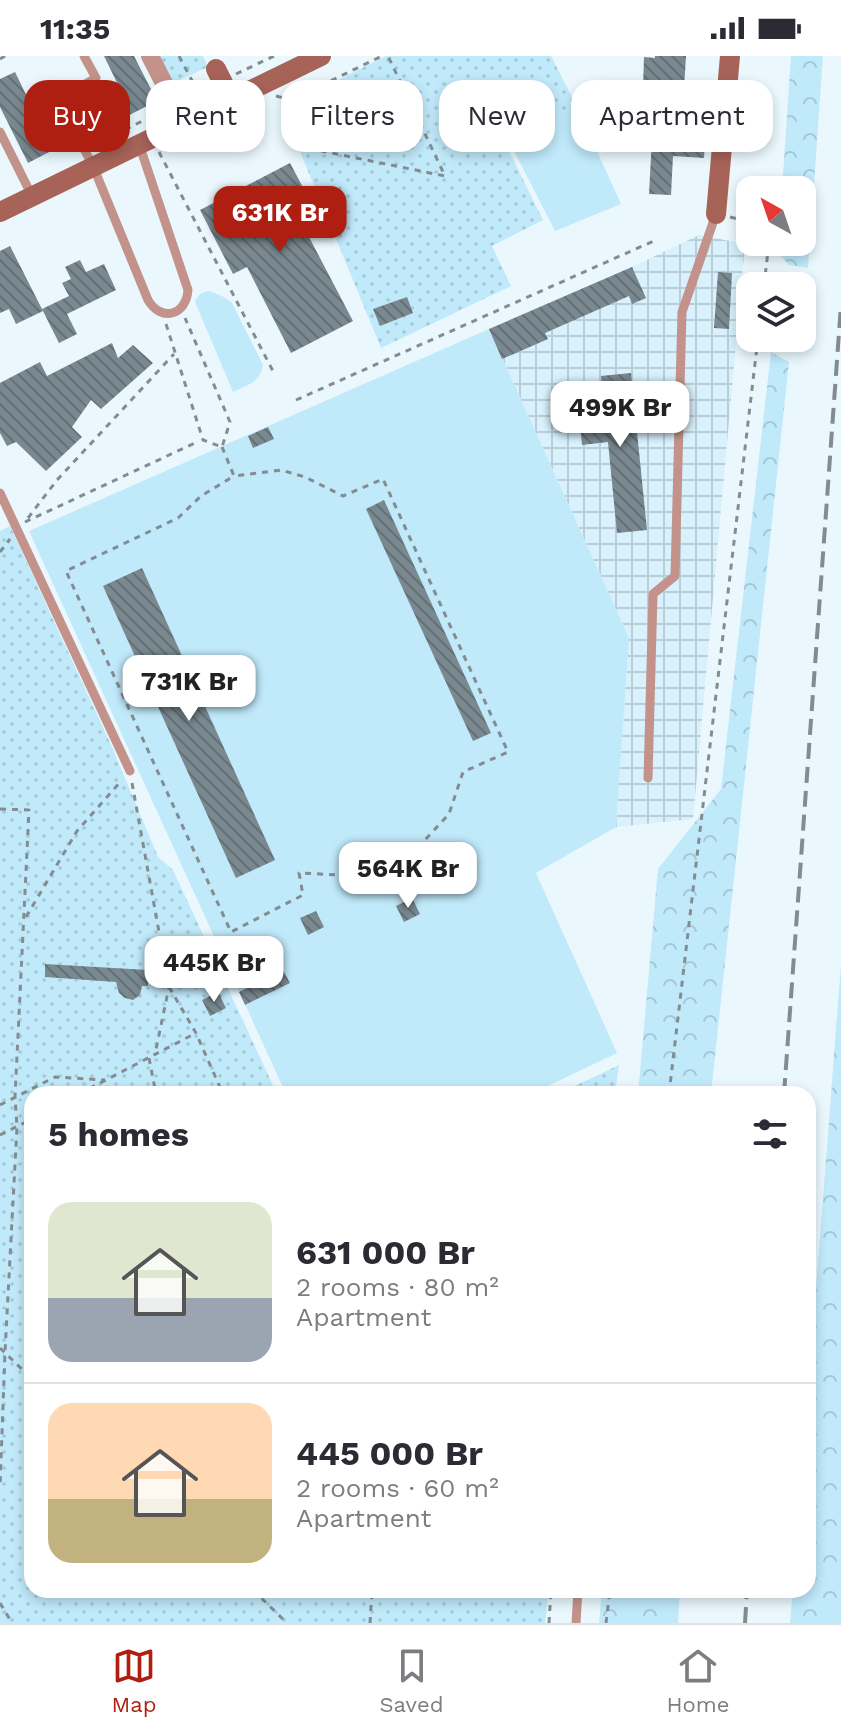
<!DOCTYPE html>
<html lang="en">
<head>
<meta charset="utf-8">
<style>
	:root { --surface:#fff; --page:#f7f7f7; --text:#2b2b33; --muted:#7c7c81; --line:#e1e1e2; --accent:#ae1e11 }
	body { margin:0; font-family:"Work Sans",sans-serif; background:var(--page); color:var(--text); height:100vh; display:flex; flex-direction:column; font-size:30px; white-space:nowrap }
	* { box-sizing:border-box; margin:0 }
	p { font-size:26px; color:var(--muted) }
	.icon { flex:none; width:44px; height:44px; fill:none; stroke:currentColor; stroke-width:2; stroke-linecap:round; stroke-linejoin:round }
	.map { position:relative; flex:1; overflow:hidden }
	.drawer { position:absolute; left:24px; top:1030px; width:792px; height:512px; display:flex; flex-direction:column; background:var(--surface); border-radius:24px; box-shadow:0 4px 12px #0003 }
	.drawer>* { flex:none }
	.guide { position:absolute; left:24px; top:24px; width:794px; height:72px; display:flex; gap:16px }
	.needle { width:52px; rotate:320deg }
	.buttons { position:absolute; left:736px; top:120px; display:grid; gap:16px }
	.buttons a { display:grid; place-items:center; width:80px; height:80px; border-radius:16px; background:var(--surface); box-shadow:0 4px 12px #0003; font-size:40px }
	.price { position:absolute; translate:-50% -68px; padding:0 18px; border-radius:16px; background:#fff; color:#222; font-size:26px; line-height:52px; filter:drop-shadow(0 2px 4px #0008) }
	.price::after { content:''; position:absolute; left:50%; top:48px; width:24px; height:18px; margin-left:-12px; background:inherit; clip-path:polygon(0 0,100% 0,50% 100%) }
	.price.current { background:var(--accent); color:#fff }
	ul { padding:0; list-style:none }
	li { display:flex; align-items:center; gap:24px; height:200px; padding:0 24px }
	li+li { border-top:2px solid var(--line) }
	li span { display:grid; place-items:center; flex:none; width:224px; height:160px; border-radius:24px; color:#555 }
	li>.icon { margin-inline-start:auto }
	span .icon { width:96px; height:96px; fill:#fffc; stroke-width:1 }
	li b { font-size:34px }
	h2 { display:flex; justify-content:space-between; align-items:center; height:96px; padding:0 24px; font-size:34px }
	.tag { padding:0 28px; border-radius:24px; background:var(--surface); box-shadow:0 4px 12px #0003; font-size:28px; line-height:72px }
	.tag.current { background:var(--accent); color:#fff }
	.status { display:flex; justify-content:space-between; align-items:center; height:56px; padding:0 40px; background:var(--surface); direction:ltr }
	.status svg { height:22px; fill:currentColor }
	.menu { display:flex; justify-content:space-around; align-items:center; height:112px; border-top:2px solid var(--line); background:var(--surface); font-size:22px; color:var(--muted) }
	.menu a { display:grid; justify-items:center; gap:4px }
	.menu .current { color:var(--accent) }
	.map>svg:first-child { display:block }
	.industrial { fill:url(#industrial-grid) }
	.grass { fill:#c0e9fa }
	.forest { fill:url(#forest-crowns) }
	.park { fill:url(#park-dots) }
	.building { fill:url(#building-back-hatch) }
	.lines { fill:none; stroke-linecap:round; stroke-linejoin:round }
	.path { stroke:#838c91; stroke-width:3; stroke-dasharray:6 6; stroke-linecap:butt }
	.lane { stroke:#c3938b; stroke-width:9 }
	.street { stroke:#c3938b; stroke-width:18 }
	.secondary { stroke:#a76358; stroke-width:20 }
	.rail { stroke:#828c90; stroke-width:4; stroke-dasharray:16 8; stroke-linecap:butt }
</style>
</head>
<body>
<div class="status"><b>11:35</b><svg viewBox="0 0 49 12"><path d="M0 12V9h3v3zM5 12V6h3v6zM10 12V3h3v9zM15 12V0h3v12zM26 1h20v11H26zM47 4h2v5h-2z"/></svg></div>
<div class="map">
<svg width="841" height="1567" viewBox="0 0 841 1567">
	<defs>
		<pattern id="industrial-grid" width="8" height="8" patternUnits="userSpaceOnUse" patternTransform="scale(2)"><rect width="8" height="8" fill="#d8f1fc"/><path d="M0 4h8M4 0v8" fill="none" stroke="#b9cfd8"/></pattern>
		<pattern id="forest-crowns" width="20" height="18" patternUnits="userSpaceOnUse" patternTransform="scale(2)"><rect width="20" height="18" fill="#c0e9fa"/><path d="M2 6a3 3 0 1 1 6 0M12 15a3 3 0 1 1 6 0" fill="none" stroke="#a5c8d7"/></pattern>
		<pattern id="park-dots" width="8" height="8" patternUnits="userSpaceOnUse" patternTransform="scale(2)"><rect width="8" height="8" fill="#c0e9fa"/><path d="M2 2h.1M6 6h.1" fill="none" stroke="#a5c8d7" stroke-width="1.8" stroke-linecap="round"/></pattern>
		<pattern id="building-back-hatch" width="6" height="6" patternUnits="userSpaceOnUse" patternTransform="scale(2)"><rect width="6" height="6" fill="#7a8990"/><path d="M-1 5l2 2M0 0l6 6M5-1l2 2" fill="none" stroke="#647076"/></pattern>
	</defs>
	<rect width="100%" height="100%" fill="#eaf8fe"/>
	<path class="industrial" d="M699,179L745,188L693,763L616,771L629,582L489,273L632,211Z"/>
	<g class="grass">
		<path d="M576,49L621,148L555,175L508,83Z"/>
		<path d="M209,235L224,241L232,247L263,309C261,326 247,329 233,336L195,246C198,239 201,236 209,235Z"/>
		<path d="M489,273L629,582L616,771L536,817L617,997L531,1038H286L29,475Z"/>
	</g>
	<g class="forest">
		<path d="M791,0H823L808,212L789,209L778,197L779,186H802V134H782Z"/>
		<path d="M771,296L789,306L711,1038H638L658,813L721,733Z"/>
		<path d="M841,909V1567H790L793,1534H808V1336Z"/>
		<path d="M602,1534H680L678,1567H599Z"/>
	</g>
	<g class="park">
		<path d="M158,0H203L208,11L173,27Z"/>
		<path d="M386,0H551L576,49L504,85L543,164L492,190L511,230L381,292L282,52Z"/>
		<path d="M10,470L112,691L158,801L173,814L277,1038H32V1534H549L545,1567H0V475Z"/>
		<path d="M619,1009L615,1038H558Z"/>
	</g>
	<g class="building">
		<path d="M104,0H134L157,45L86,81L71,52L90,43L92,47L120,33Z"/>
		<path d="M655,0H686L684,33L643,31L644,1L655,2Z"/>
		<path d="M15,16L53,94L28,107L0,51V23Z"/>
		<path d="M652,82L705,85L704,102L673,100L671,139L649,138Z"/>
		<path d="M290,107L325,173L309,181L353,265L291,297L247,211L233,218L200,154Z"/>
		<path d="M10,190L43,255L16,268L9,253L0,257V195Z"/>
		<path d="M80,204L86,216L104,208L116,234L67,258L77,278L59,287L42,253L69,240L62,227L71,223L65,211Z"/>
		<path d="M632,211L646,242L632,248L629,240L545,277L548,283L502,303L489,273Z"/>
		<path d="M718,216L732,217L729,273L714,272Z"/>
		<path d="M407,241L413,257L380,270L373,253Z"/>
		<path d="M112,287L118,302L133,289L153,307L101,353L91,344L72,371L82,381L46,415L16,386L7,390L0,377V327L40,306L47,320Z"/>
		<path d="M631,317L647,474L617,477L608,386L582,389L579,358L604,355L601,320Z"/>
		<path d="M268,371L274,383L253,392L248,380Z"/>
		<path d="M384,444L491,677L473,685L366,453Z"/>
		<path d="M142,512L275,804L236,822L103,530Z"/>
		<path d="M412,842L420,858L404,866L396,850Z"/>
		<path d="M316,855L324,871L308,879L300,862Z"/>
		<path d="M45,908L148,914V930H142L140,939L133,944L125,942L119,937L116,926L45,921Z"/>
		<path d="M283,914L290,927L245,949L239,936Z"/>
		<path d="M218,936L226,952L210,960L202,944Z"/>
	</g>
	<g class="lines">
		<g class="path">
			<path d="M179,0L198,36"/>
			<path d="M0,3L5,0"/>
			<path d="M236,18L274,0"/>
			<path d="M276,40L291,44L382,0"/>
			<path d="M190,41L208,32"/>
			<path d="M93,90L162,55"/>
			<path d="M297,90L445,120L388,0"/>
			<path d="M159,96L274,317"/>
			<path d="M730,161L750,166"/>
			<path d="M764,230L769,186"/>
			<path d="M166,268L203,384L222,391L230,366L185,262"/>
			<path d="M296,344L656,184"/>
			<path d="M222,391L234,420L201,440L178,462L66,515L231,876L303,839L299,817L341,819L382,815L412,798L449,758L463,716L508,696L383,423L343,440L305,421L281,414L234,420"/>
			<path d="M28,462L57,424L174,298"/>
			<path d="M25,466L195,387"/>
			<path d="M0,496L10,483"/>
			<path d="M132,727L169,931L155,998"/>
			<path d="M0,753L29,754L15,1041L17,1071L5,1296L0,1431"/>
			<path d="M26,861L77,775L122,724"/>
			<path d="M169,931L196,977L223,1038"/>
			<path d="M149,1002L156,1038"/>
			<path d="M79,1038L196,977"/>
			<path d="M669,1038L758,282"/>
			<path d="M0,1049L55,1021L105,1024"/>
			<path d="M0,1079L32,1063"/>
			<path d="M0,1292L32,1323"/>
			<path d="M253,1534L287,1567"/>
			<path d="M0,1547L12,1567"/>
			<path d="M370,1567L372,1534"/>
			<path d="M549,1567L551,1534"/>
			<path d="M606,1567L610,1534"/>
		</g>
		<g class="lane">
			<path d="M84,0L96,22L58,44L93,110L148,244C161,266 186,260 188,234L139,88"/>
			<path d="M0,76L32,140"/>
			<path d="M0,437L130,715"/>
			<path d="M648,722L653,538L675,520L682,256L716,158"/>
			<path d="M576,1567L578,1534"/>
		</g>
		<path class="street" d="M150,0L171,41"/>
		<g class="secondary">
			<path d="M216,13L231,43"/>
			<path d="M171,41L184,67"/>
			<path d="M0,156L321,0"/>
			<path d="M716,158L730,0"/>
		</g>
		<g class="rail">
			<path d="M784,1038L841,249"/>
			<path d="M745,1567L747,1534"/>
		</g>
	</g>
</svg>
<div class="buttons">
<a><svg class="needle" viewBox="-14 -14 28 28"><path d="M0-13l5 13h-10z" fill="#e53935"/><path d="M0 13l5-13h-10z" fill="#7c7c81"/></svg></a>
<a><svg class="icon" aria-label="layers" viewBox="0 0 24 24"><path d="M12 4l9 5-9 5-9-5zM3 14l9 5 9-5"/></svg></a>
</div>
<b class="price current" style="left:280px;top:198px">631K Br</b>
<b class="price" style="left:620px;top:393px">499K Br</b>
<b class="price" style="left:189px;top:667px">731K Br</b>
<b class="price" style="left:408px;top:854px">564K Br</b>
<b class="price" style="left:214px;top:948px">445K Br</b>
<div class="guide">
<a class="tag current">Buy</a>
<a class="tag">Rent</a>
<a class="tag">Filters</a>
<a class="tag">New</a>
<a class="tag">Apartment</a>
</div>
<section class="drawer">
<h2>5 homes<svg class="icon" aria-label="filters" viewBox="0 0 24 24"><path d="M4 7h16M4 17h16"/><circle cx="9" cy="7" r="2"/><circle cx="15" cy="17" r="2"/></svg></h2>
<ul>
<li><span style="background:linear-gradient(#dfe7d0 60%,#9aa5b1 0)"><svg class="icon" aria-label="home" viewBox="0 0 24 24"><path d="M3 11l9-7 9 7M6 9v11h12V9"/></svg></span><div><b>631 000 Br</b><p>2 rooms · 80 m²</p><p>Apartment</p></div></li>
<li><span style="background:linear-gradient(#ffd9b3 60%,#c2b280 0)"><svg class="icon" aria-label="home" viewBox="0 0 24 24"><path d="M3 11l9-7 9 7M6 9v11h12V9"/></svg></span><div><b>445 000 Br</b><p>2 rooms · 60 m²</p><p>Apartment</p></div></li>
</ul>
</section>
</div>
<nav class="menu">
<a class="current"><svg class="icon" aria-label="map" viewBox="0 0 24 24"><path d="M3 6l6-2 6 2 6-2v14l-6 2-6-2-6 2zM9 4v14M15 6v14"/></svg>Map</a>
<a><svg class="icon" aria-label="saved" viewBox="0 0 24 24"><path d="M7 4h10v16l-5-4-5 4z"/></svg>Saved</a>
<a><svg class="icon" aria-label="home" viewBox="0 0 24 24"><path d="M3 11l9-7 9 7M6 9v11h12V9"/></svg>Home</a>
</nav>
</body>
</html>
